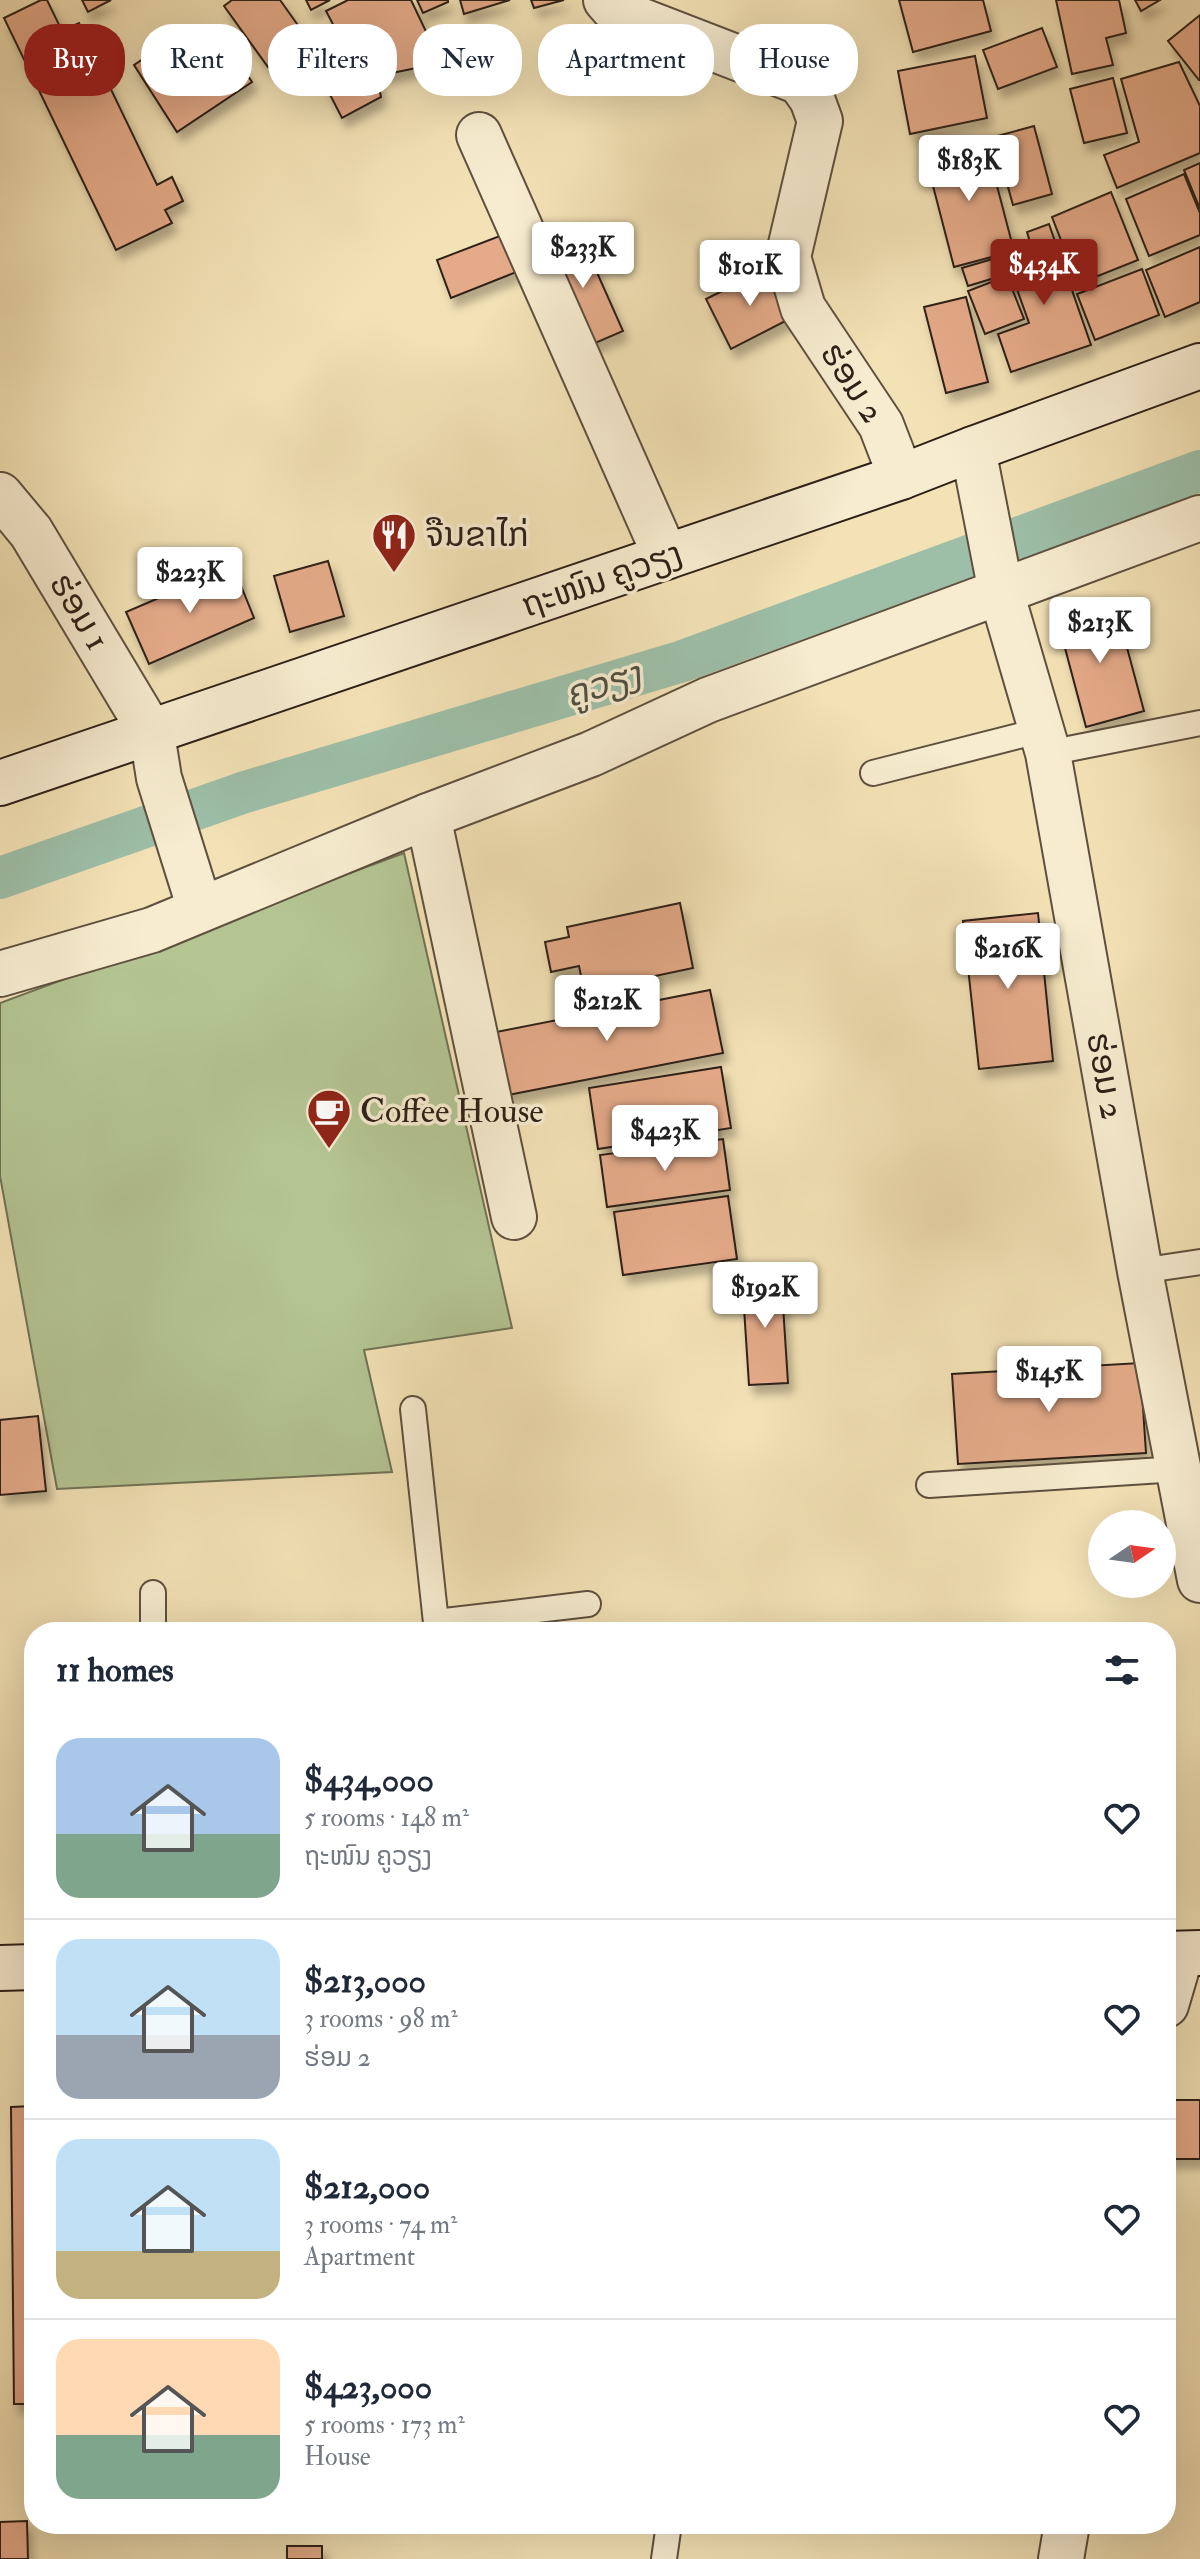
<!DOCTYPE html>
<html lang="en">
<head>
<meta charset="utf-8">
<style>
	:root { --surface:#fff; --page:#f6f6f7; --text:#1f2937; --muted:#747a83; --line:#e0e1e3; --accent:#8f2418 }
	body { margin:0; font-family:"IM FELL Double Pica","Noto Sans Lao",serif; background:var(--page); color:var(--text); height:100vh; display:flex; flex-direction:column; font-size:30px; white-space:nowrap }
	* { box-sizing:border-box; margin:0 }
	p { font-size:26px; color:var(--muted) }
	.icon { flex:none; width:44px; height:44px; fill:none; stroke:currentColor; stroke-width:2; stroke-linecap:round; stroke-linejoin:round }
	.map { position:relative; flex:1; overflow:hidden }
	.side { position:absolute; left:24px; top:1622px; width:1152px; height:912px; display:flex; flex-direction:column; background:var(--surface); border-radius:32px; box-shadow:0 8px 32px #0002 }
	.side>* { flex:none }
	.hud { position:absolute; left:24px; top:24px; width:1152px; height:72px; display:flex; gap:16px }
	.needle { width:52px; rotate:77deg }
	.controls { position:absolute; left:1088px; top:1510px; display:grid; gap:16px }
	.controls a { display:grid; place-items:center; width:88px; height:88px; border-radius:50%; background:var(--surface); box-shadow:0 8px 32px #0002; font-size:40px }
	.price { position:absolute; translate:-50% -68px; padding:0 18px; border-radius:8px; background:#fff; color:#222; font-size:26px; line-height:52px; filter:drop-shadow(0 2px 4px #0008) }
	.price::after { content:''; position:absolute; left:50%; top:48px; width:24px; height:18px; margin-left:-12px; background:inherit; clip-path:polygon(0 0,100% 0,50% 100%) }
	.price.active { background:var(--accent); color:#fff }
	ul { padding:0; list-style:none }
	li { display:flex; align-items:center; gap:24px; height:200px; padding:0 32px }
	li+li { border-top:2px solid var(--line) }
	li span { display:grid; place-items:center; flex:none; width:224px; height:160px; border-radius:24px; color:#555 }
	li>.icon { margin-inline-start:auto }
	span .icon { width:96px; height:96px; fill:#fffc; stroke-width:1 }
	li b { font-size:34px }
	h2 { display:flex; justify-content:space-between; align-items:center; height:96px; padding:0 32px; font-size:34px }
	.tag { padding:0 28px; border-radius:32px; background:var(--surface); box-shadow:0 8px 32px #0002; font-size:28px; line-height:72px }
	.tag.active { background:var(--accent); color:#fff }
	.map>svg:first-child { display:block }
	.green { fill:#b4c493; stroke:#707255; stroke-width:2 }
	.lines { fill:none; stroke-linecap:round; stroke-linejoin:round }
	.canal { stroke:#9dbfa8; stroke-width:42 }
	.building { fill:#e4aa89; stroke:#2d2017; stroke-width:2; filter:url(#shadow) }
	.lane-casing { stroke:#5e503f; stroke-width:28 }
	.street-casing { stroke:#5e503f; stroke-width:48 }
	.secondary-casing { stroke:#2d2017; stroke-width:48 }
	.lane { stroke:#f7ecd0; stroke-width:24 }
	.street { stroke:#f7ecd0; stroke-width:44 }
	.secondary { stroke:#f7ecd0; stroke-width:44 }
	.labels { text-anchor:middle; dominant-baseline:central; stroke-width:7; stroke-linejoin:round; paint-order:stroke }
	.street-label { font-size:34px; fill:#2d2017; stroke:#f7ecd0 }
	.poi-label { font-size:34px; fill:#2d2017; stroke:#f7ecd0; text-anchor:start }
	.water-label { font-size:36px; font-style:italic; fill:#4f5042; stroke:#f7ecd0 }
</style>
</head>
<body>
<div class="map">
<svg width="1200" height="2559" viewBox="0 0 1200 2559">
	<defs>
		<filter id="shadow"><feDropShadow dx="5" dy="9" stdDeviation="4" flood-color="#0004"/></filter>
	</defs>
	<rect width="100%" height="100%" fill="#f3e2b6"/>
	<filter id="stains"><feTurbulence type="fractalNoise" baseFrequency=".0025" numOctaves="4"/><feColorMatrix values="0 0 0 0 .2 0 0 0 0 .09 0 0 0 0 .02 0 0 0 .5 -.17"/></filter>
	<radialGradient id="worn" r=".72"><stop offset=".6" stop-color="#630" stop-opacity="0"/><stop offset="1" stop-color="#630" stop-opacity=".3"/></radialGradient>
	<path class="green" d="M404,853L512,1328L364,1350L392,1472L57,1489L0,1176V1003Z"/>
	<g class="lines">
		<path class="canal" d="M0,878L245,792L683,661L1200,471"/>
	</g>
	<g class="building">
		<path d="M41,0H47L62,31L79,23L157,185L172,177L183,201L165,210L172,223L116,250L4,18Z"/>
		<path d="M82,0H111L88,12Z"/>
		<path d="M232,0H280L307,38L268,67L224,6Z"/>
		<path d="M306,0H330L311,10Z"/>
		<path d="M348,0H411L441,63L377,76L381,97L342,118L305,46L336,30L326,11Z"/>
		<path d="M417,0H448V2L423,13Z"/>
		<path d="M460,0H510L464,14Z"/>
		<path d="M531,0H564L534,8Z"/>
		<path d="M899,0H983L991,31L913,52Z"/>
		<path d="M1056,0H1119L1126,33L1106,38L1113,65L1072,74Z"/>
		<path d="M1135,0H1160L1141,11Z"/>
		<path d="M1200,15V80H1199L1168,41Z"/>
		<path d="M1042,28L1057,67L998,89L983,50Z"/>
		<path d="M220,34L252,82L177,132L134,65L164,45L176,63Z"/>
		<path d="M975,56L987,118L910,134L898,71Z"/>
		<path d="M1179,62L1200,106V153L1117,188L1104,155L1139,142L1121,79Z"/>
		<path d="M1113,78L1127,133L1084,143L1070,89Z"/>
		<path d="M1034,126L1052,194L1013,205L994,137Z"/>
		<path d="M985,140L1014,251L954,267L925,155Z"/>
		<path d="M1200,163V209L1184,170Z"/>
		<path d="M1184,174L1200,213V235L1149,256L1126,199Z"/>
		<path d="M1111,192L1138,260L1078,284L1052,217Z"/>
		<path d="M1049,224L1091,345L1011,372L998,334L1029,323L1008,264L1034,255L1027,232Z"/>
		<path d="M579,232L623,331L586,347L543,249Z"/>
		<path d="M505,234L519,271L451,298L437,260Z"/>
		<path d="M1200,247V302L1165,317L1146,270Z"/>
		<path d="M996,258L1001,276L968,286L962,268Z"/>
		<path d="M770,267L795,316L731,349L706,299Z"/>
		<path d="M1142,269L1159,315L1095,340L1077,294Z"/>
		<path d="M1007,276L1024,319L985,334L968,291Z"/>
		<path d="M966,297L988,382L946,393L924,307Z"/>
		<path d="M328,561L344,616L290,632L274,576Z"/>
		<path d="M233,566L254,618L149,664L126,612Z"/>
		<path d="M1115,603L1144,711L1086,727L1057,618Z"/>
		<path d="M680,903L693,968L584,991L579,966L551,972L545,942L569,937L567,927Z"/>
		<path d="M1038,913L1053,1061L979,1069L963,921Z"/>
		<path d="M710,990L723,1053L503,1096L491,1033Z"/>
		<path d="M721,1067L731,1128L598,1149L589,1088Z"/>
		<path d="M723,1139L730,1190L607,1207L600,1155Z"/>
		<path d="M728,1196L737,1259L623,1275L614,1212Z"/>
		<path d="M781,1275L788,1383L749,1385L742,1277Z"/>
		<path d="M1140,1363L1146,1453L958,1464L952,1374Z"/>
		<path d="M38,1416L46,1491L0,1495V1420Z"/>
		<rect x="1166" y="2100" width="34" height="59"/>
		<path d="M34,2106V2404H14L11,2107Z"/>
		<path d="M27,2521L28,2559H0V2522Z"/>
		<rect x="287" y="2546" width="35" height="13"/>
	</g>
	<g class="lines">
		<g class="lane-casing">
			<g id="lane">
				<path d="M1048,753L1200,723"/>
				<path d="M873,773L1042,730"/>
				<path d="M1140,1271L1200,1262"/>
				<path d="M413,1409L437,1632"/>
				<path d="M929,1485L1178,1469"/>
				<path d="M153,1593V1632"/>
				<path d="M436,1622L588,1604"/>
				<path d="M664,2559L669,2524"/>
			</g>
		</g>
		<g class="street-casing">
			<g id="street">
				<path d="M606,0L613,8L637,19L800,82L812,99L820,121L788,257L803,308L881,425L901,477"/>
				<path d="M479,135L666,557"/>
				<path d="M973,449L1001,592L1048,753L1140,1271L1200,1580"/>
				<path d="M0,495L31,532L152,734L159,778L200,909"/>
				<path d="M428,816L514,1217"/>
				<path d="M0,974L152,930L428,816L591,754L708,700L1200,518"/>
				<path d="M1166,2005L1181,1954"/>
				<path d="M1061,2559L1067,2524"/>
			</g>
		</g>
		<g class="secondary-casing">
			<g id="secondary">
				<path d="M0,783L901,477L973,449L1200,366"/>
				<path d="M1166,1954L1200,1953"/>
				<path d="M0,1968L34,1967"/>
			</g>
		</g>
		<use href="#lane" class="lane"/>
		<use href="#street" class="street"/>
		<use href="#secondary" class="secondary"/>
	</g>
	<defs>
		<g id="restaurant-pin" transform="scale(2.3)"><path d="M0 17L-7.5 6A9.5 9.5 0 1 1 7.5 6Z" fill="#8f2418" stroke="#f7ecd0"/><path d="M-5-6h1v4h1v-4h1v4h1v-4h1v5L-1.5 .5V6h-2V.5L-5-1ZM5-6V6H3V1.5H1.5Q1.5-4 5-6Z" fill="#fff"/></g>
		<g id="cafe-pin" transform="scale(2.3)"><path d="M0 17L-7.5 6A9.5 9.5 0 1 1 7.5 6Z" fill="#8f2418" stroke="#f7ecd0"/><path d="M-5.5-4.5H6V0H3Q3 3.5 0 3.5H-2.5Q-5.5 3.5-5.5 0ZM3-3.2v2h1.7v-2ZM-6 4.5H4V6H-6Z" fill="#fff"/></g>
	</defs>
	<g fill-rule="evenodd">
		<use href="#restaurant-pin" x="394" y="535"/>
		<use href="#cafe-pin" x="329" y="1111"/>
	</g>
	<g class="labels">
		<g class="street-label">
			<text transform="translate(852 383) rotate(57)">ຮ່ອມ 2</text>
			<text transform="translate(602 580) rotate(-19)">ຖະໜົນ ຄູວຽງ</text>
			<text transform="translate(79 612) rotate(59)">ຮ່ອມ 1</text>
			<text transform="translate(1105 1076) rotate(80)">ຮ່ອມ 2</text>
		</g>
		<g class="poi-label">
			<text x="425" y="535">ຈືນຂາໄກ່</text>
			<text x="360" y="1111">Coffee House</text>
		</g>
		<g class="water-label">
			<text transform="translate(603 685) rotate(-17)">ຄູວຽງ</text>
		</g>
	</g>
	<rect width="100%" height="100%" filter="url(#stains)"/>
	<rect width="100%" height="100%" fill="url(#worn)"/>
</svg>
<div class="controls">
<a><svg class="needle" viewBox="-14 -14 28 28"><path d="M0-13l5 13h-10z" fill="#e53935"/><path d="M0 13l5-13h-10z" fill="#747a83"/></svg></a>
</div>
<b class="price" style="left:969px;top:203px">$183K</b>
<b class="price" style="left:583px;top:290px">$233K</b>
<b class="price active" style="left:1044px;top:307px">$434K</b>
<b class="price" style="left:750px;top:308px">$101K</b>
<b class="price" style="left:190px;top:615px">$223K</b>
<b class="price" style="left:1100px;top:665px">$213K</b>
<b class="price" style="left:1008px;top:991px">$216K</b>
<b class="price" style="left:607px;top:1043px">$212K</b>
<b class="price" style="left:665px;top:1173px">$423K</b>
<b class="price" style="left:765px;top:1330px">$192K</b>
<b class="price" style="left:1049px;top:1414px">$145K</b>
<div class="hud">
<a class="tag active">Buy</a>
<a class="tag">Rent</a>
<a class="tag">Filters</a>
<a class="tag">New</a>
<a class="tag">Apartment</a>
<a class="tag">House</a>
</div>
<section class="side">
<h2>11 homes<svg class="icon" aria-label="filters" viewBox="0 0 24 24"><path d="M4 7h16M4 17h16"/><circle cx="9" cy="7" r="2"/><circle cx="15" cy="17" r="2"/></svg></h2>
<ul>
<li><span style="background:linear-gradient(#a9c7e8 60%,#7fa58c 0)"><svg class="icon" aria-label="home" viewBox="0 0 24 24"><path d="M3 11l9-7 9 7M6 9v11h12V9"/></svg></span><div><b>$434,000</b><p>5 rooms · 148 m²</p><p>ຖະໜົນ ຄູວຽງ</p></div><svg class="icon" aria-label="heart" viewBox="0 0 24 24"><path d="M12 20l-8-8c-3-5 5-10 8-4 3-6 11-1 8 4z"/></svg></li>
<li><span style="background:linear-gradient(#bfe0f5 60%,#9aa5b1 0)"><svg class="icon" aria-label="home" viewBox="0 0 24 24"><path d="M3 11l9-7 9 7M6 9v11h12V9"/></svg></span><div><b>$213,000</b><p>3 rooms · 98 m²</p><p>ຮ່ອມ 2</p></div><svg class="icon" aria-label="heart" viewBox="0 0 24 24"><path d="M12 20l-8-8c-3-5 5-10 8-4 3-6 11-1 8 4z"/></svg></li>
<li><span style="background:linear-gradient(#bfe0f5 70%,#c2b280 0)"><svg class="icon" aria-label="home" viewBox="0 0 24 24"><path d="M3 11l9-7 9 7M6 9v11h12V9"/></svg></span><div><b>$212,000</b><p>3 rooms · 74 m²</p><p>Apartment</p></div><svg class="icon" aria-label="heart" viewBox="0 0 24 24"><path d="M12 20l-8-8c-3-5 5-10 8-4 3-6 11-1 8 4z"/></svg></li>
<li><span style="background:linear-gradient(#ffd9b3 60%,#7fa58c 0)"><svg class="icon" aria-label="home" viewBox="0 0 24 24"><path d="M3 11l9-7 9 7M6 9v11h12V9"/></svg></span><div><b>$423,000</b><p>5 rooms · 173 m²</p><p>House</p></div><svg class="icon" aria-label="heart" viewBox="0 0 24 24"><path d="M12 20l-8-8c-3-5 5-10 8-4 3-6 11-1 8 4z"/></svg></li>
</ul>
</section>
</div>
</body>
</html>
